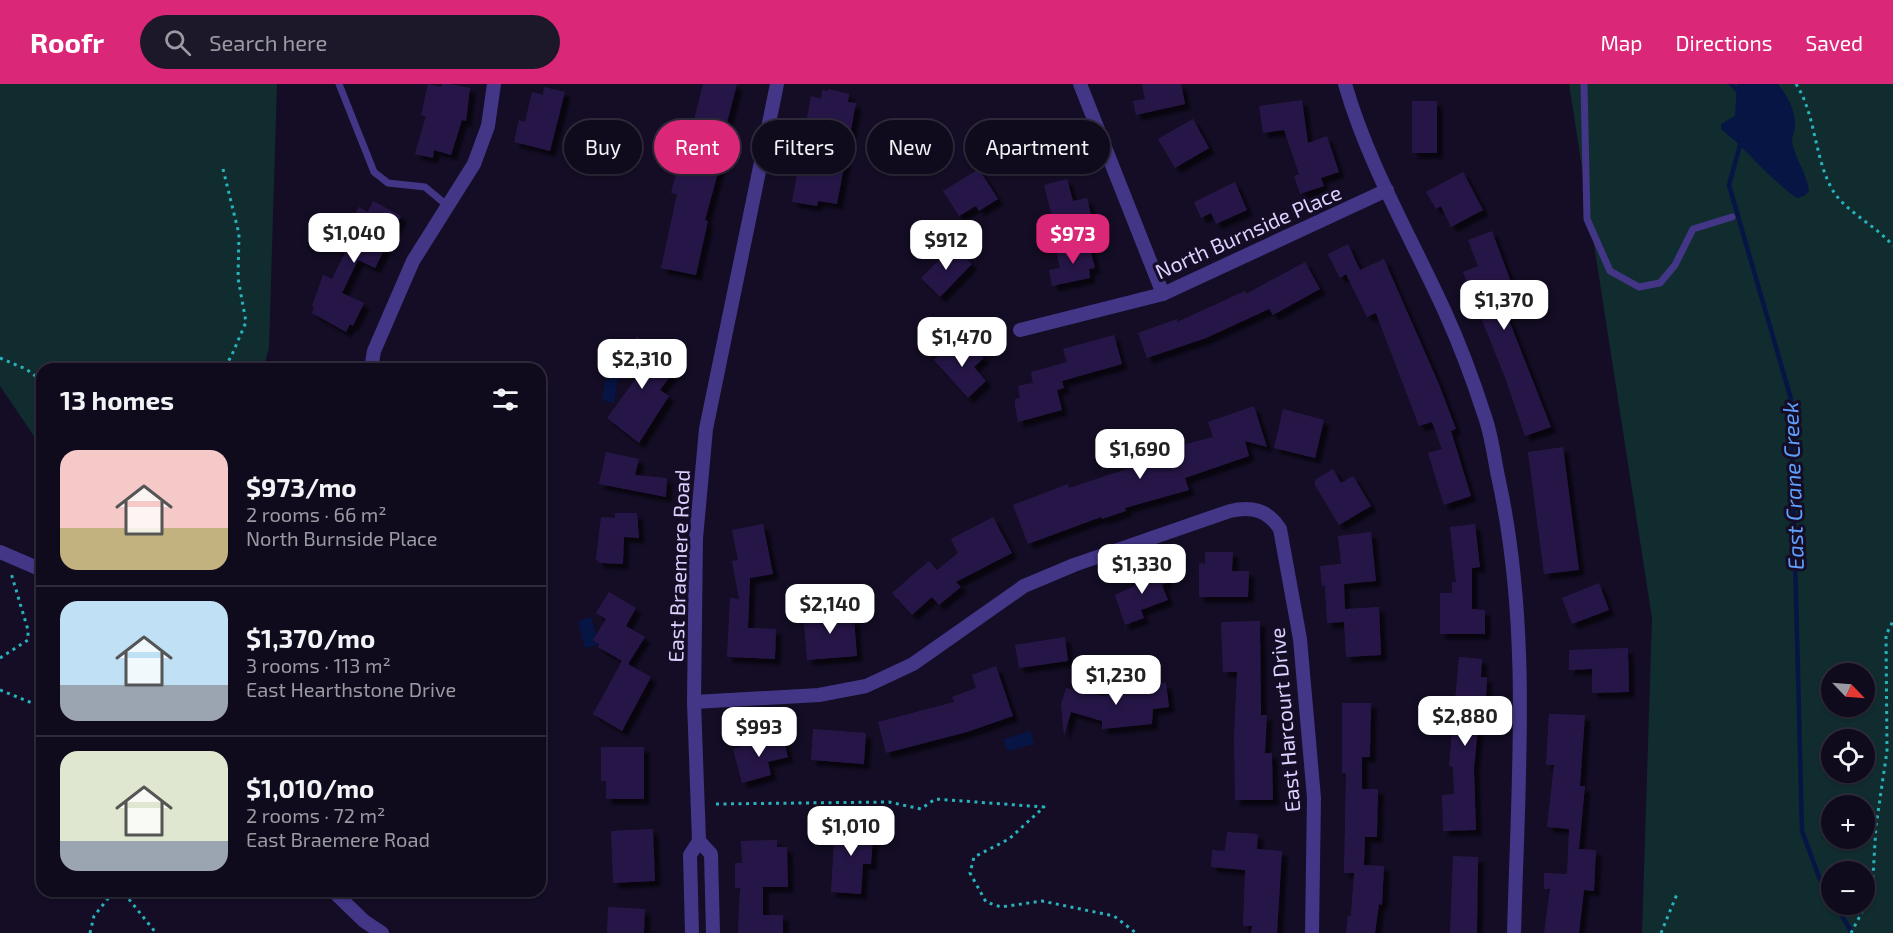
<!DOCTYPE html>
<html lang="en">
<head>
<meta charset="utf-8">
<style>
	:root { --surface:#0f0a1c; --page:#1d1829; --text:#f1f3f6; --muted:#9b9aa3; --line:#2f2b3b; --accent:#db2777 }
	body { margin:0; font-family:"Exo 2",sans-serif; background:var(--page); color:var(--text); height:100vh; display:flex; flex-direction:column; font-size:22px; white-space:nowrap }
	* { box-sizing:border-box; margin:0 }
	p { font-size:20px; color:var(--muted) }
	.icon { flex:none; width:33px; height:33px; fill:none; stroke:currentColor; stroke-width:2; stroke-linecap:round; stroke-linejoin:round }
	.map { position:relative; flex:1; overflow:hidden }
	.details { position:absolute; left:36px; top:279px; width:510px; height:534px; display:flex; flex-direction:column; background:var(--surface); border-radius:18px; box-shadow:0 2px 4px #0004,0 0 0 2px var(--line) }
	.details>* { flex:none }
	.hud { position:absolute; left:564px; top:36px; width:570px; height:54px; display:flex; gap:12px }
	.needle { width:39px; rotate:115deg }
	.buttons { position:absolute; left:1821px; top:579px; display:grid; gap:12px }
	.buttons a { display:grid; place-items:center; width:54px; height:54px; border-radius:50%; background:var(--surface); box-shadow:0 2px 4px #0004,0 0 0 2px var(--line); font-size:30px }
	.price { position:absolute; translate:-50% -51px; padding:0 14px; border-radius:12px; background:#fff; color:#222; font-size:20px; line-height:39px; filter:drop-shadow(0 2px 3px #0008) }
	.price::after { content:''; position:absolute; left:50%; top:36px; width:18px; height:14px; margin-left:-9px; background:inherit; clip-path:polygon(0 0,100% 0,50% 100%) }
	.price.selected { background:var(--accent); color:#fff }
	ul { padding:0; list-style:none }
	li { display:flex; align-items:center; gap:18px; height:150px; padding:0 24px }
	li+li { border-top:2px solid var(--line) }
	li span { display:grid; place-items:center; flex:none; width:168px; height:120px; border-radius:18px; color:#555 }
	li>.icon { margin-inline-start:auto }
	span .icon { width:72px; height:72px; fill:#fffc; stroke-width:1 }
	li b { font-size:26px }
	h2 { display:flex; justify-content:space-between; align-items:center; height:72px; padding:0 24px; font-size:26px }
	.tag { padding:0 21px; border-radius:27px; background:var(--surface); box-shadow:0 2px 4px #0004,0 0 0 2px var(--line); font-size:21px; line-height:54px }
	.tag.selected { background:var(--accent); color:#fff }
	header { display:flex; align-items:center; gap:36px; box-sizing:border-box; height:84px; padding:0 30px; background:var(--accent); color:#fff }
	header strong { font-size:28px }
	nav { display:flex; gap:33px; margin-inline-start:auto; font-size:21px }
	.search { width:420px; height:54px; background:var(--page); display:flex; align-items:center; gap:15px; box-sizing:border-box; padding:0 21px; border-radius:33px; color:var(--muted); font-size:22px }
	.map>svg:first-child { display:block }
	.green { fill:#102c2f; fill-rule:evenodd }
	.water { fill:#071544 }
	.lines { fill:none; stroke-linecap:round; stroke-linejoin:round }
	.stream { stroke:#071544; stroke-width:4.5 }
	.building { fill:#281847; filter:url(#shadow) }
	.path { stroke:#28b2bc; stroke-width:3; stroke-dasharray:3 4.5; stroke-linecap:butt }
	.service { stroke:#433687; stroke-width:7 }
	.minor { stroke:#433687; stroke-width:14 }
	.labels { text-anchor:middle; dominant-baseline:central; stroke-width:6; stroke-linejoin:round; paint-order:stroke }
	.street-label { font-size:21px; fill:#ddd1ff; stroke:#140d25 }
	.water-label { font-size:22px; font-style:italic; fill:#5fa0ff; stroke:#140d25 }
</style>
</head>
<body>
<header>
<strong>Roofr</strong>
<div class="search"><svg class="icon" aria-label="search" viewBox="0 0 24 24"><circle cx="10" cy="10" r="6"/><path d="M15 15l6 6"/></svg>Search here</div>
<nav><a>Map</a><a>Directions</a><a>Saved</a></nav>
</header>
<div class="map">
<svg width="1893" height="849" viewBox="0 0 1893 849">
	<defs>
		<filter id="shadow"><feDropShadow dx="5.5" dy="5.5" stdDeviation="1.5" flood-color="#0009"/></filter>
	</defs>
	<rect width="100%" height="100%" fill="#140d25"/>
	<g class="green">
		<path d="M0,0H277L269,264L263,285H42V364L0,302Z"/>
		<path d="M1569,0H1893V849H1642L1652,534ZM1832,590H1864V622H1832ZM1832,656H1864V688H1832ZM1832,722H1864V754H1832ZM1832,788H1864V820H1832Z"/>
	</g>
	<g class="water">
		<path d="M1737,0H1778C1788,13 1796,27 1795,44C1794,48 1792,53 1792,58C1795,75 1807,89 1809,107L1804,112L1797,114C1769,95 1748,66 1721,45V40L1735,32Z"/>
		<path d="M607,288L619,290L614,319L602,316Z"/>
		<path d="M591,533L598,561L585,564L578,537Z"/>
		<path d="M1030,647L1034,660L1007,667L1004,655Z"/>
	</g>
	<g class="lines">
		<g class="stream">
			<path d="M1731,0L1738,7"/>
			<path d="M1742,54L1729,101L1791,315L1802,747L1819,793L1832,814"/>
			<path d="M1835,820L1852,849"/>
		</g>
	</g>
	<g class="building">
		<path d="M428,0L441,3L442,0H450L470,4L466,37L462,36L451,71L434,66L433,74L415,70L426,32L421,31Z"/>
		<path d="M703,0H737L721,62L725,63L705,136L708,137L696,191L661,184L677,110L671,109L680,75L696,80L705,44L693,40Z"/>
		<path d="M1142,0H1181L1185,20L1136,31L1133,17L1145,15Z"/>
		<path d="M544,3L565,8L550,67L514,58L519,36L525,38L532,8L543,11Z"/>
		<path d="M828,5L849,10L848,18L856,19L837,120L818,117L817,122L792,118L811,12L821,15L822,6L828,7Z"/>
		<path d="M1302,16L1308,59L1327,52L1339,88L1321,94L1324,102L1300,110L1294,92L1299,90L1284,46L1263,49L1259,22Z"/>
		<rect x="1412" y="17" width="25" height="52"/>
		<path d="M1193,35L1209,64L1175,84L1158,55Z"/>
		<path d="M1035,41L1042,82L1016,86L1010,45Z"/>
		<path d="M979,85L998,115L979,127L976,122L959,132L943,107Z"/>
		<path d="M1463,88L1483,126L1451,143L1441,122L1436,125L1426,108Z"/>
		<path d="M1067,95L1073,117L1087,114L1092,135L1055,144L1044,101Z"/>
		<path d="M1235,98L1247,126L1216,140L1211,129L1201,134L1194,118Z"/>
		<path d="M373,117L401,132L375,184L358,176L342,209L364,219L353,242L350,240L346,248L312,229L314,223L312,222L323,191L332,195L345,169L336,165L359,123L368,128Z"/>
		<path d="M1492,147L1511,198L1496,203L1551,343L1525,352L1506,296L1463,188L1478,182L1468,156Z"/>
		<path d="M1089,160L1095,184L1089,185L1090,194L1052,202L1049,186L1060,184L1056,166Z"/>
		<path d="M1348,160L1360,186L1384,175L1438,298L1456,345L1451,347L1471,412L1444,421L1428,369L1442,365L1432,338L1419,342L1376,229L1367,233L1346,190L1340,194L1328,170Z"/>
		<path d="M953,162L972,180L940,213L921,194Z"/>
		<path d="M1305,178L1320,205L1273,231L1269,225L1206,254L1147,274L1138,249L1177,235V238L1245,207L1246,210Z"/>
		<path d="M1114,251L1122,280L1062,297L1064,304L1057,306L1062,326L1018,338L1015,322V315L1020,314L1018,302L1033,299L1031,288L1067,278L1063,265Z"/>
		<path d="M637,253L677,283L660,306L669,312L639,359L607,334L637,293L618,279Z"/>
		<path d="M972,259L984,274L974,283L986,297L968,314L934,276L950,261L959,271Z"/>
		<path d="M1254,322L1267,363L1245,357L1249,372L1185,394L1189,406L1125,424L1126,427L1102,435L1101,433L1028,460L1013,421L1068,400L1069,404L1154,376L1152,369L1213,353L1208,338Z"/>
		<path d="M1283,325L1324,336L1315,374L1274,364Z"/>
		<path d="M1563,363L1579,486L1544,490L1528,368Z"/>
		<path d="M606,368L639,375L635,391L667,394L666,413L599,400Z"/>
		<path d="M1333,385L1341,399L1353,392L1371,422L1339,441L1315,401V396Z"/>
		<path d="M615,429H637L639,454L624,453L623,480L600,479L596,475L601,433L615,434Z"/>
		<path d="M993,433L1012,469L956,498L961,503L939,521L932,513L912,531L892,509L929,477L937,486L958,469L951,455Z"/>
		<path d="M763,440L773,490L750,494L748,544L776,545L775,575L727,573L730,514L739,515L732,477L738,476L732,446Z"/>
		<path d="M1475,440L1480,483L1472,484V525L1485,526V550H1440V509H1452V498H1456L1450,443Z"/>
		<path d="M1371,448L1376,497L1344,500L1345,525L1379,523L1381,571L1346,573L1344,538L1327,539L1325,502H1322L1320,482L1341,480L1338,452Z"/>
		<path d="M1205,468H1233L1232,487H1249L1248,513H1199V479L1205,480Z"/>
		<path d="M1161,482L1167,499L1162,501L1168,516L1141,526L1144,534L1125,541L1115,511L1141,499L1138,490Z"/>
		<path d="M1599,499L1609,526L1572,540L1562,514Z"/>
		<path d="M609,508L636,524L626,542L645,553L628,580L651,593L622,647L593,630L622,577L598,563L599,560L593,556L606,535L596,529Z"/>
		<path d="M843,523L844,536L854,535L857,572L807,576L804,538H815L814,525Z"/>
		<path d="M1260,537L1261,631H1267L1265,669H1272L1273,716H1235L1234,654L1237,588H1223L1221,538Z"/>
		<path d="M1065,553L1068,577L1019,584L1015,561Z"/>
		<path d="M1628,564L1629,608L1592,609V585L1569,586V566Z"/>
		<path d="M1459,573L1482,575L1481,593H1487L1486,614H1481L1474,684L1476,746L1443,747L1442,711L1454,710L1453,683L1449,682Z"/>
		<path d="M996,582L1013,632L967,648L886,669L878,638L954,618L952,613L976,604L972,591Z"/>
		<path d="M1166,599L1169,623L1153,625L1152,640L1102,645V637L1071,628L1064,652L1061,621L1066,604L1102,612L1142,608L1144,601Z"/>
		<path d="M1342,619H1371L1370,673H1362V705H1378L1377,753H1365L1364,781L1384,782L1382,821L1379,820L1375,849H1346L1348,832H1351L1354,789H1344L1346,689H1342Z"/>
		<path d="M1549,630L1585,631L1580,702H1585L1579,765L1596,766L1594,807L1584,806L1579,849H1544L1550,805H1544V789L1567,790L1569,745L1547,743L1554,681H1546Z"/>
		<path d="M813,645L866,649L864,680L811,676Z"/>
		<path d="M782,651L788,673L768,678L771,691L742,699L733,665Z"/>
		<path d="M601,663H644V715H606V697H601Z"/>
		<path d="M835,740L874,742L871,780H863L861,810L831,808Z"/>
		<path d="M653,745L655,797L613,799L611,747Z"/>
		<path d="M1227,748L1258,750L1257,765L1282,767L1277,849H1251L1252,842H1243L1245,786L1211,783L1212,766L1225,767Z"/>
		<path d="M777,756V763H787L788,803H763V831H783V849H738L740,804H735V779H742L741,757Z"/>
		<path d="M1453,772L1478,773L1477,849H1450Z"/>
		<path d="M608,823L645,825L644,849H607Z"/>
	</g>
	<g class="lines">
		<g class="path">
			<path d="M1796,0C1816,31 1814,73 1832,105C1845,128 1876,141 1893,162"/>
			<path d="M223,85L239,150L238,194L246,238L231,273L223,285"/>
			<path d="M0,274L26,285L42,297"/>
			<path d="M0,574L28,556V546L11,489"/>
			<path d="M0,606L42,623"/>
			<path d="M716,720L889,718L921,725L935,715L1044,723L1009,755L974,773L970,789L986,818L1001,823L1042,817L1114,832L1136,849"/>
			<path d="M90,849L94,832L114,807L124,809L156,849"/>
			<path d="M1661,849L1677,810"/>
			<path d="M1851,849L1872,809L1876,742L1887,667L1886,551L1893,537"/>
		</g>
		<g class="service">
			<path d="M339,0L374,88L388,99L425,103L449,123"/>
			<path d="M1584,0L1587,135L1610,187L1639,203L1660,199L1675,181L1693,145L1732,133"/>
		</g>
		<g class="minor">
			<path d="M1080,0L1163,210"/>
			<path d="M1345,0C1368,80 1411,153 1445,228C1460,261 1473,296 1484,330C1492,351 1494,375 1499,397C1531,546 1518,697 1514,849"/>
			<path d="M1020,246L1163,210L1387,106"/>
			<path d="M371,285L374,267L413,177L474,80L488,42L494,0"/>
			<path d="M0,468L42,486"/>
			<path d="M694,618L819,611L866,602L913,580L1024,502L1074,481L1230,427C1252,422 1268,426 1280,445L1300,555L1314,714L1312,849"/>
			<path d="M699,757L711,770L713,849"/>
			<path d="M333,807L364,837L382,849"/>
			<path d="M692,849L690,771L699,757L694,618L696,454L706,345L777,0"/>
		</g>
	</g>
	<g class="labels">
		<g class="street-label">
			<text transform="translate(1248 147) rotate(-24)">North Burnside Place</text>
			<text transform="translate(678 482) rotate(-88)">East Braemere Road</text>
			<text transform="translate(1284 636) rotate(-95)">East Harcourt Drive</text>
		</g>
		<g class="water-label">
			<text transform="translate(1792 402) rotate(-92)">East Crane Creek</text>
		</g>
	</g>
</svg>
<div class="buttons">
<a><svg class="needle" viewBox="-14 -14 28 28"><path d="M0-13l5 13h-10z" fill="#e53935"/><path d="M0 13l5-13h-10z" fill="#9b9aa3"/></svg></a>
<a><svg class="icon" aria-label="locate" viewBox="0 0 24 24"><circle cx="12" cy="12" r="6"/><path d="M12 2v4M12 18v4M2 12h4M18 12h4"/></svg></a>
<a>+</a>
<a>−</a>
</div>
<b class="price" style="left:354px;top:180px">$1,040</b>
<b class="price selected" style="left:1073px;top:181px">$973</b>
<b class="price" style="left:946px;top:187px">$912</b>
<b class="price" style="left:1504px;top:247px">$1,370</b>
<b class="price" style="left:962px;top:284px">$1,470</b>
<b class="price" style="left:642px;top:306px">$2,310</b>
<b class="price" style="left:1140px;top:396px">$1,690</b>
<b class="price" style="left:1142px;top:511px">$1,330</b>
<b class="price" style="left:830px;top:551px">$2,140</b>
<b class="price" style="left:1116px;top:622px">$1,230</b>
<b class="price" style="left:1465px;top:663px">$2,880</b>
<b class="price" style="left:759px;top:674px">$993</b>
<b class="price" style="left:851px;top:773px">$1,010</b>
<div class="hud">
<a class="tag">Buy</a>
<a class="tag selected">Rent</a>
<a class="tag">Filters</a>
<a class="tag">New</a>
<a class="tag">Apartment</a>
</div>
<section class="details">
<h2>13 homes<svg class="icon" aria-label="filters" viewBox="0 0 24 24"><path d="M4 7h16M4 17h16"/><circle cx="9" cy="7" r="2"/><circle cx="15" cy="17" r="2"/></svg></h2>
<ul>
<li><span style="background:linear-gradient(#f6c9c9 65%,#c2b280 0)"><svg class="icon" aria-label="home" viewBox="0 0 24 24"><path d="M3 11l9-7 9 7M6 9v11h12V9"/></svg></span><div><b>$973/mo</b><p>2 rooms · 66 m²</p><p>North Burnside Place</p></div></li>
<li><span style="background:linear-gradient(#bfe0f5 70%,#9aa5b1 0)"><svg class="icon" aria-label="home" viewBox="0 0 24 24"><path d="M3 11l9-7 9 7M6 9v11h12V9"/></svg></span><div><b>$1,370/mo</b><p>3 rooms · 113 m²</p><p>East Hearthstone Drive</p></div></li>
<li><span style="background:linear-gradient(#dfe7d0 75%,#9aa5b1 0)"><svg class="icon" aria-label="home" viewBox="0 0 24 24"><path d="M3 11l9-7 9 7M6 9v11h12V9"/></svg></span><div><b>$1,010/mo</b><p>2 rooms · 72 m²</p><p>East Braemere Road</p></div></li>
</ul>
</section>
</div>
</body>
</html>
